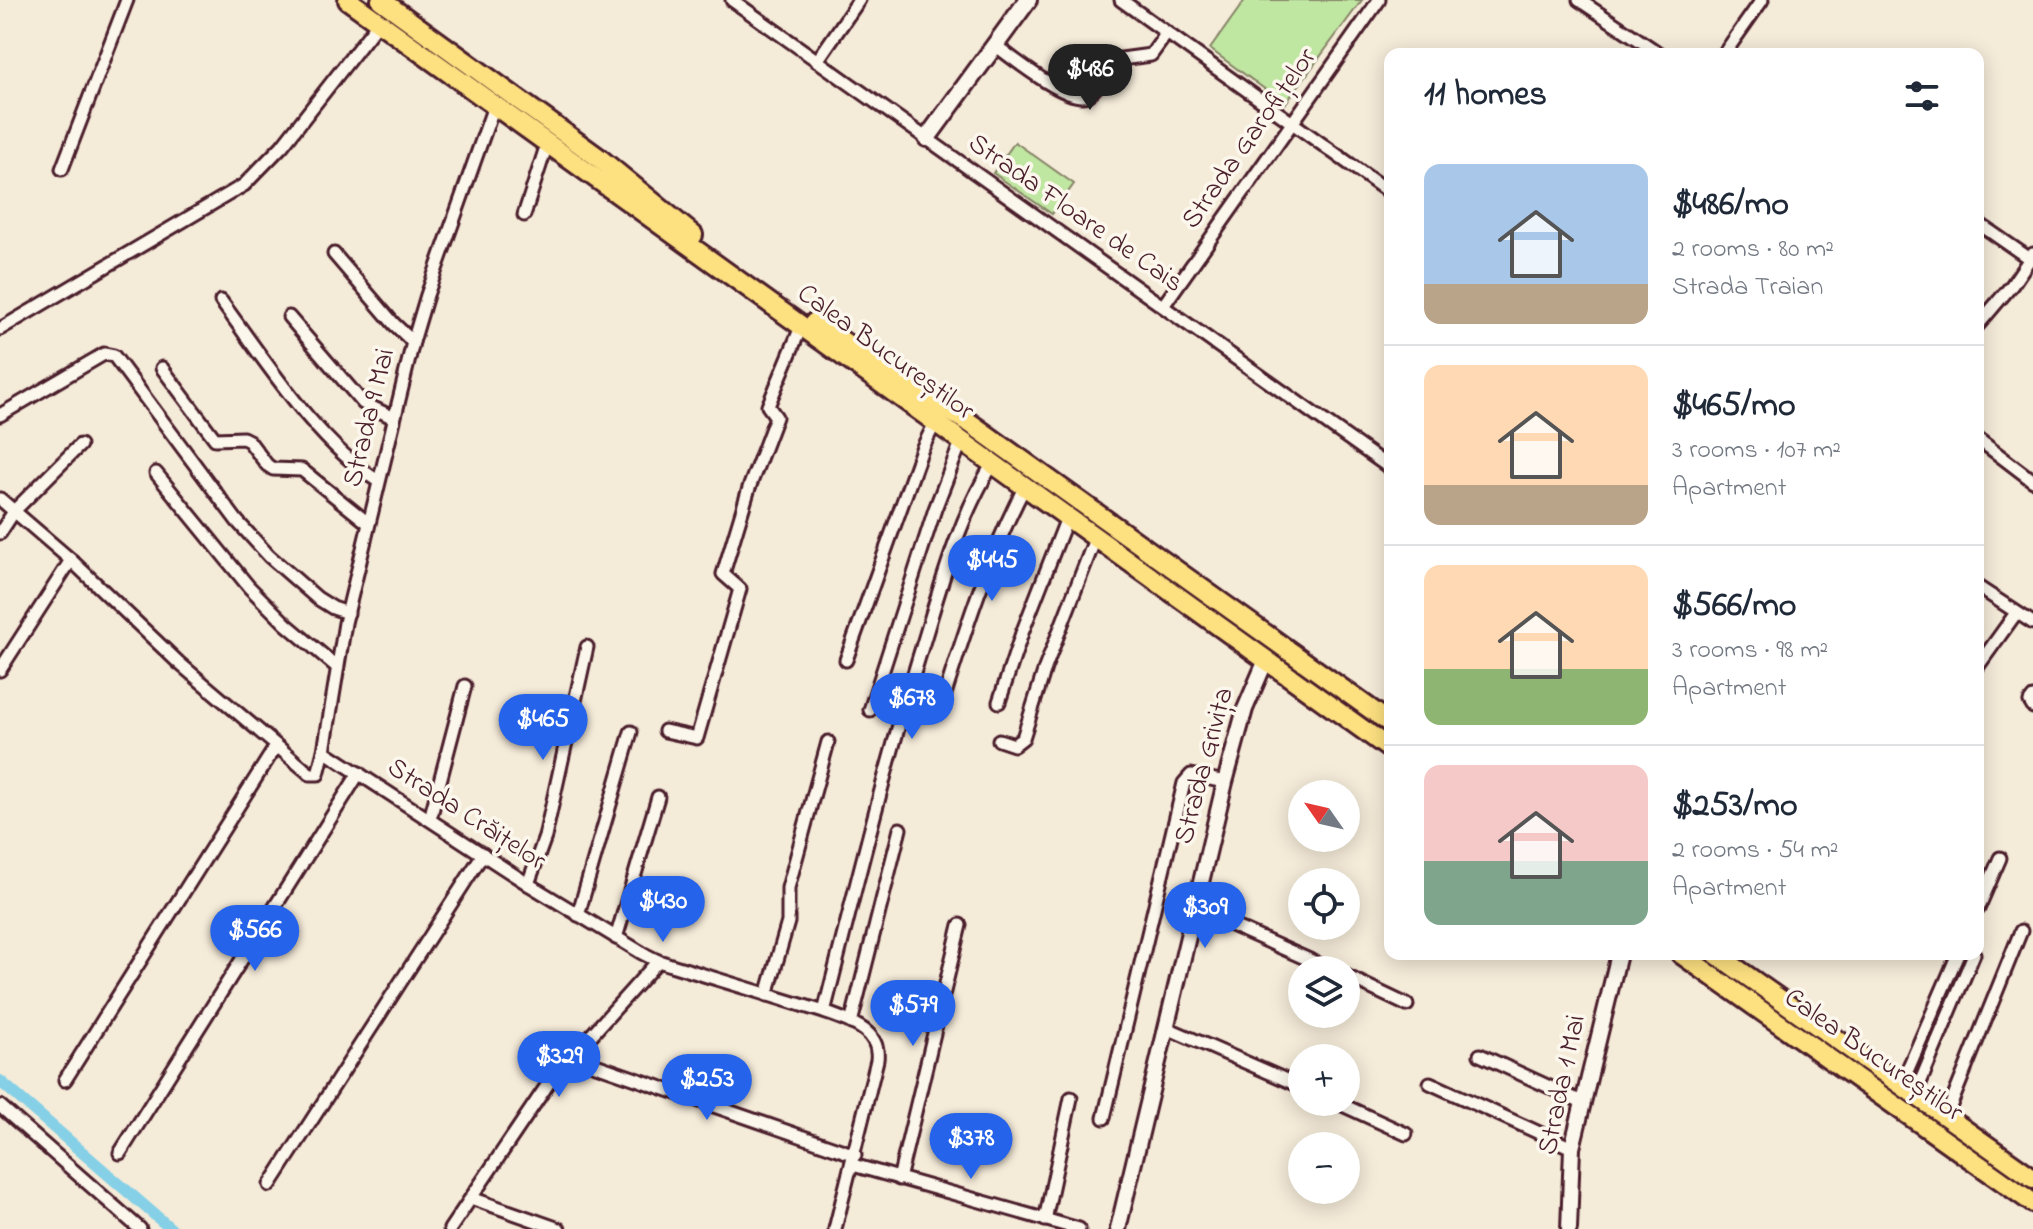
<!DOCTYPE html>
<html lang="en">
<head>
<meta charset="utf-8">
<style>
	:root { --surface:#fff; --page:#f2f2f3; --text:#1f2937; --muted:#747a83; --line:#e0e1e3; --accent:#2563eb }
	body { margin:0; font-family:"Indie Flower",sans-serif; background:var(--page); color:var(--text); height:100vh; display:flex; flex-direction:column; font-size:30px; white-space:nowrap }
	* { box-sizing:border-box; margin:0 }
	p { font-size:26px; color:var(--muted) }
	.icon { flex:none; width:44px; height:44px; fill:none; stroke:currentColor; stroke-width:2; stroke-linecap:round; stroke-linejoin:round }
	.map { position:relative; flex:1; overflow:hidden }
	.drawer { position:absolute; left:1384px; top:48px; width:600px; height:912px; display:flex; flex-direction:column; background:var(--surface); border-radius:16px; box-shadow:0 4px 20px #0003 }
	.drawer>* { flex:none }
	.needle { width:52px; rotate:304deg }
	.tools { position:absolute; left:1288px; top:780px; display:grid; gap:16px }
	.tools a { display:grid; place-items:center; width:72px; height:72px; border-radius:50%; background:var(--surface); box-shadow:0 4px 20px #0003; font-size:40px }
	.price { position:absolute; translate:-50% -68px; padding:0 18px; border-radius:28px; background:var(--accent); color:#fff; font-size:26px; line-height:52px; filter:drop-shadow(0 2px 4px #0008) }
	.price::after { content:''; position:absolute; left:50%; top:48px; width:24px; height:18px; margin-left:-12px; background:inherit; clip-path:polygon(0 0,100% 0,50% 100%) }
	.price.selected { background:#222; color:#fff }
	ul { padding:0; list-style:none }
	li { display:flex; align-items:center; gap:24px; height:200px; padding:0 40px }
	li+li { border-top:2px solid var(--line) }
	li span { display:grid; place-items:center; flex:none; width:224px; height:160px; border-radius:16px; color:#555 }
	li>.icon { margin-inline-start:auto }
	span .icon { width:96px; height:96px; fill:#fffc; stroke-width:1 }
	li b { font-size:34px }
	h2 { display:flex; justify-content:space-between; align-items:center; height:96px; padding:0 40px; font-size:34px }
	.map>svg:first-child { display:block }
	.green { fill:#c0e7a2; stroke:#858366; stroke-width:2 }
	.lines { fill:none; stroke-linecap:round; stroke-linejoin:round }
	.canal { stroke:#85d0e6; stroke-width:12 }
	.minor-casing { stroke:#4a1f2b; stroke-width:17 }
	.tertiary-casing { stroke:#4a1f2b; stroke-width:20 }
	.secondary-casing { stroke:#4a1f2b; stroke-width:22 }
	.trunk-casing { stroke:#4a1f2b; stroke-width:24 }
	.minor { stroke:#fbf7ec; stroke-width:11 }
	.tertiary { stroke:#fbf7ec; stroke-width:14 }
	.secondary { stroke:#fbf7ec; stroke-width:16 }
	.trunk { stroke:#fde080; stroke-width:18 }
	.labels { text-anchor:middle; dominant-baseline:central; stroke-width:7; stroke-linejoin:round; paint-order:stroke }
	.street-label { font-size:28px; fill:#4a1f2b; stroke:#fbf7ec }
</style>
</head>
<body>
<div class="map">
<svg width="2033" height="1229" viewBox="0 0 2033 1229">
	<rect width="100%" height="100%" fill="#f5ebd9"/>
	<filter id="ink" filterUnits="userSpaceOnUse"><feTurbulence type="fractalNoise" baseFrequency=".0125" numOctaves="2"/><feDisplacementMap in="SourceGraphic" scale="16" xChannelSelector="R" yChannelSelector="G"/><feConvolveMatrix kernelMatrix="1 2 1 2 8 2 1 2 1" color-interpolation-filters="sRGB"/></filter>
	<g filter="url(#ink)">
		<g class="green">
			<path d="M1245,0H1362L1285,104L1210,49Z"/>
			<path d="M1015,142L1074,184L1052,214L993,173Z"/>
		</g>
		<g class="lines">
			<path class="canal" d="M0,1081L171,1229"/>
			<g class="minor-casing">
				<g id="minor">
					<path d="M732,0L1390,468"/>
					<path d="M1121,0L1390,193"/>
					<path d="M1579,0L1660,54"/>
					<path d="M995,45C1011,57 1069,104 1087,95C1098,89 1107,71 1114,60L1151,55L1167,33"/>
					<path d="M1724,54L1762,0"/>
					<path d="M817,61L859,0"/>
					<path d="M62,169L127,0"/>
					<path d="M524,215L547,144"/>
					<path d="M1978,223L2030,259"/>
					<path d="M334,254L394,324L413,342"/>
					<path d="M221,301C264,359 317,443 378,481"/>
					<path d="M1163,306L1379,0"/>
					<path d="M289,317L363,403L394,418"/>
					<path d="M1978,325L2012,285L2033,254"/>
					<path d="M0,329L244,185L282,146L379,22"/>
					<path d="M162,368L215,439L243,438L249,441L267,465L273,469L302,470L368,523"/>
					<path d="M0,415L104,354L114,356L237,521L269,556L317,598L333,608L348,613"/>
					<path d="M1978,439L2033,481"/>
					<path d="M156,473L249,587L286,624L337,667"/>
					<path d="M0,499L71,560L179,663L310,774H318L324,751L345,623L413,342L427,295L494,106"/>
					<path d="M0,533L15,510L80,445"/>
					<path d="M1978,587L2033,623"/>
					<path d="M846,660L922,449L935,423"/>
					<path d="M1978,666L2016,613"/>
					<path d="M0,670L71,560"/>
					<path d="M2033,698L2030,702L2033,707"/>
					<path d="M999,702L1022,633L1067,518"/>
					<path d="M870,710L935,509L961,442"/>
					<path d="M940,710C964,634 987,559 1024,488"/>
					<path d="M665,731L697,738L740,589L723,574L749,488L776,417L768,406L801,327"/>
					<path d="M999,740L1014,745L1023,738L1045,668L1095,539"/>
					<path d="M324,751L528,884L642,953L658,961L824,1012C848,1021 881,1029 877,1060L835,1229"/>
					<path d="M430,819L465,686"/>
					<path d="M528,884L545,837L587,647"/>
					<path d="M1195,909L1332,970"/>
					<path d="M1978,909L2000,858"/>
					<path d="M578,915L631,732"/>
					<path d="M616,938L658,797"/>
					<path d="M1346,976L1407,1005"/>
					<path d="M767,995L788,922V888L828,742"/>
					<path d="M824,1012C855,890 885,767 922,647C941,585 958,520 992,465"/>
					<path d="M851,1023L900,829"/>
					<path d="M1167,1028L1302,1087"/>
					<path d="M1480,1055L1582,1102"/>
					<path d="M570,1056L855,1155"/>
					<path d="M65,1080L276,746"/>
					<path d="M1430,1083L1572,1148"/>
					<path d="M1901,1085L1958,954"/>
					<path d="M1915,1095L1974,954"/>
					<path d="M1336,1102L1406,1134"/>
					<path d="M0,1106L140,1229"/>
					<path d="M1946,1117L2021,931"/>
					<path d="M1104,1118L1184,783L1191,775L1225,782"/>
					<path d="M120,1153L359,773"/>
					<path d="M853,1165L1079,1229"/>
					<path d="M899,1179L960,925"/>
					<path d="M270,1185L483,854"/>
					<path d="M471,1198L559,1229"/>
					<path d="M1045,1220L1071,1098"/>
					<path d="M450,1229L550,1081L658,961"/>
				</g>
			</g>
			<g class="tertiary-casing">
				<g id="tertiary">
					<path d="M1118,1229L1225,782L1245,709L1266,660"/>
					<path d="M1569,1229L1572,1148L1619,954"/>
				</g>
			</g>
			<g class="secondary-casing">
				<path id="secondary" d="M927,138L1028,0"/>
			</g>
			<g class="trunk-casing">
				<g id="trunk">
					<path d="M348,0L1390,749"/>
					<path d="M381,0L599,158L693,235"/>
					<path d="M815,322L908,387L970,423L1390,723"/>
					<path d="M1681,954L2033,1203"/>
					<path d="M1716,954L2033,1178"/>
				</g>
			</g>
			<use href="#minor" class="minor"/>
			<use href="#tertiary" class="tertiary"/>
			<use href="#secondary" class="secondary"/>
			<use href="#trunk" class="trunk"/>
		</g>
	</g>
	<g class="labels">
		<g class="street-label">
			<text transform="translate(1250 139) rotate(-55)">Strada Garofițelor</text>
			<text transform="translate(1075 214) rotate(35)">Strada Floare de Cais</text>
			<text transform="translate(885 353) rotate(36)">Calea Bucureștilor</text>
			<text transform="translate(370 418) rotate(-76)">Strada 9 Mai</text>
			<text transform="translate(1205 766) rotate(-75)">Strada Grivița</text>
			<text transform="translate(466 815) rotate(33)">Strada Crăițelor</text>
			<text transform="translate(1873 1056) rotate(35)">Calea Bucureștilor</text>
			<text transform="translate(1563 1085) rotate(-78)">Strada 1 Mai</text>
		</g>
	</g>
</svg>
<div class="tools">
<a><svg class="needle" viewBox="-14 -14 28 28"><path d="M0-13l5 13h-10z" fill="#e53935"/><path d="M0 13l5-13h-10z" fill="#747a83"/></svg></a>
<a><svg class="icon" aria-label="locate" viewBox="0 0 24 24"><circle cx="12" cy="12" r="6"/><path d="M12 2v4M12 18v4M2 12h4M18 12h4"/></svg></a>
<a><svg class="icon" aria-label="layers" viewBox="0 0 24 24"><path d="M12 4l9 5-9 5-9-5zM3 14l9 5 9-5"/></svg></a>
<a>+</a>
<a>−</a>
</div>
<b class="price selected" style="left:1090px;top:112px">$486</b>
<b class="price" style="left:992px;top:603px">$445</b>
<b class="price" style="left:912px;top:741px">$678</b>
<b class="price" style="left:543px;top:762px">$465</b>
<b class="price" style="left:663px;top:944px">$430</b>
<b class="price" style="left:1205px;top:950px">$309</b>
<b class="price" style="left:255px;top:973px">$566</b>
<b class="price" style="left:913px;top:1048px">$579</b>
<b class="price" style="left:559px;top:1099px">$329</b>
<b class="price" style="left:707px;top:1122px">$253</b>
<b class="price" style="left:971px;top:1181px">$378</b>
<section class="drawer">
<h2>11 homes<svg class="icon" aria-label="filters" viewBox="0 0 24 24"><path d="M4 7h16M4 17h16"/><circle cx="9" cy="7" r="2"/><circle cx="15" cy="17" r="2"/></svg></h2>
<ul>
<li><span style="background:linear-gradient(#a9c7e8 75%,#b9a48a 0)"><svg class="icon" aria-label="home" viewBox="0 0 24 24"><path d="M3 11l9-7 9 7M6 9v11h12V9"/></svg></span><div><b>$486/mo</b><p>2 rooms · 80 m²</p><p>Strada Traian</p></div></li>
<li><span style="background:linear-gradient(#ffd9b3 75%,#b9a48a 0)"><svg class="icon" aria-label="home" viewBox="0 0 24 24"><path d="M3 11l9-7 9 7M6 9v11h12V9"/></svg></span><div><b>$465/mo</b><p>3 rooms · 107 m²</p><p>Apartment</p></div></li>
<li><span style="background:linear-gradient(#ffd9b3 65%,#8fb573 0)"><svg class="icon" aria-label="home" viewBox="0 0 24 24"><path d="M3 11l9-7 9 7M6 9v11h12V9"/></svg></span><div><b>$566/mo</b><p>3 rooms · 98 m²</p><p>Apartment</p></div></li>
<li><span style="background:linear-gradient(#f6c9c9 60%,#7fa58c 0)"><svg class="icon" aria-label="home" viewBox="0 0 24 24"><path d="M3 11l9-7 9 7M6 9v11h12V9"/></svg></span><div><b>$253/mo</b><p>2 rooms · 54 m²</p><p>Apartment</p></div></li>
</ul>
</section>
</div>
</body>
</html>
